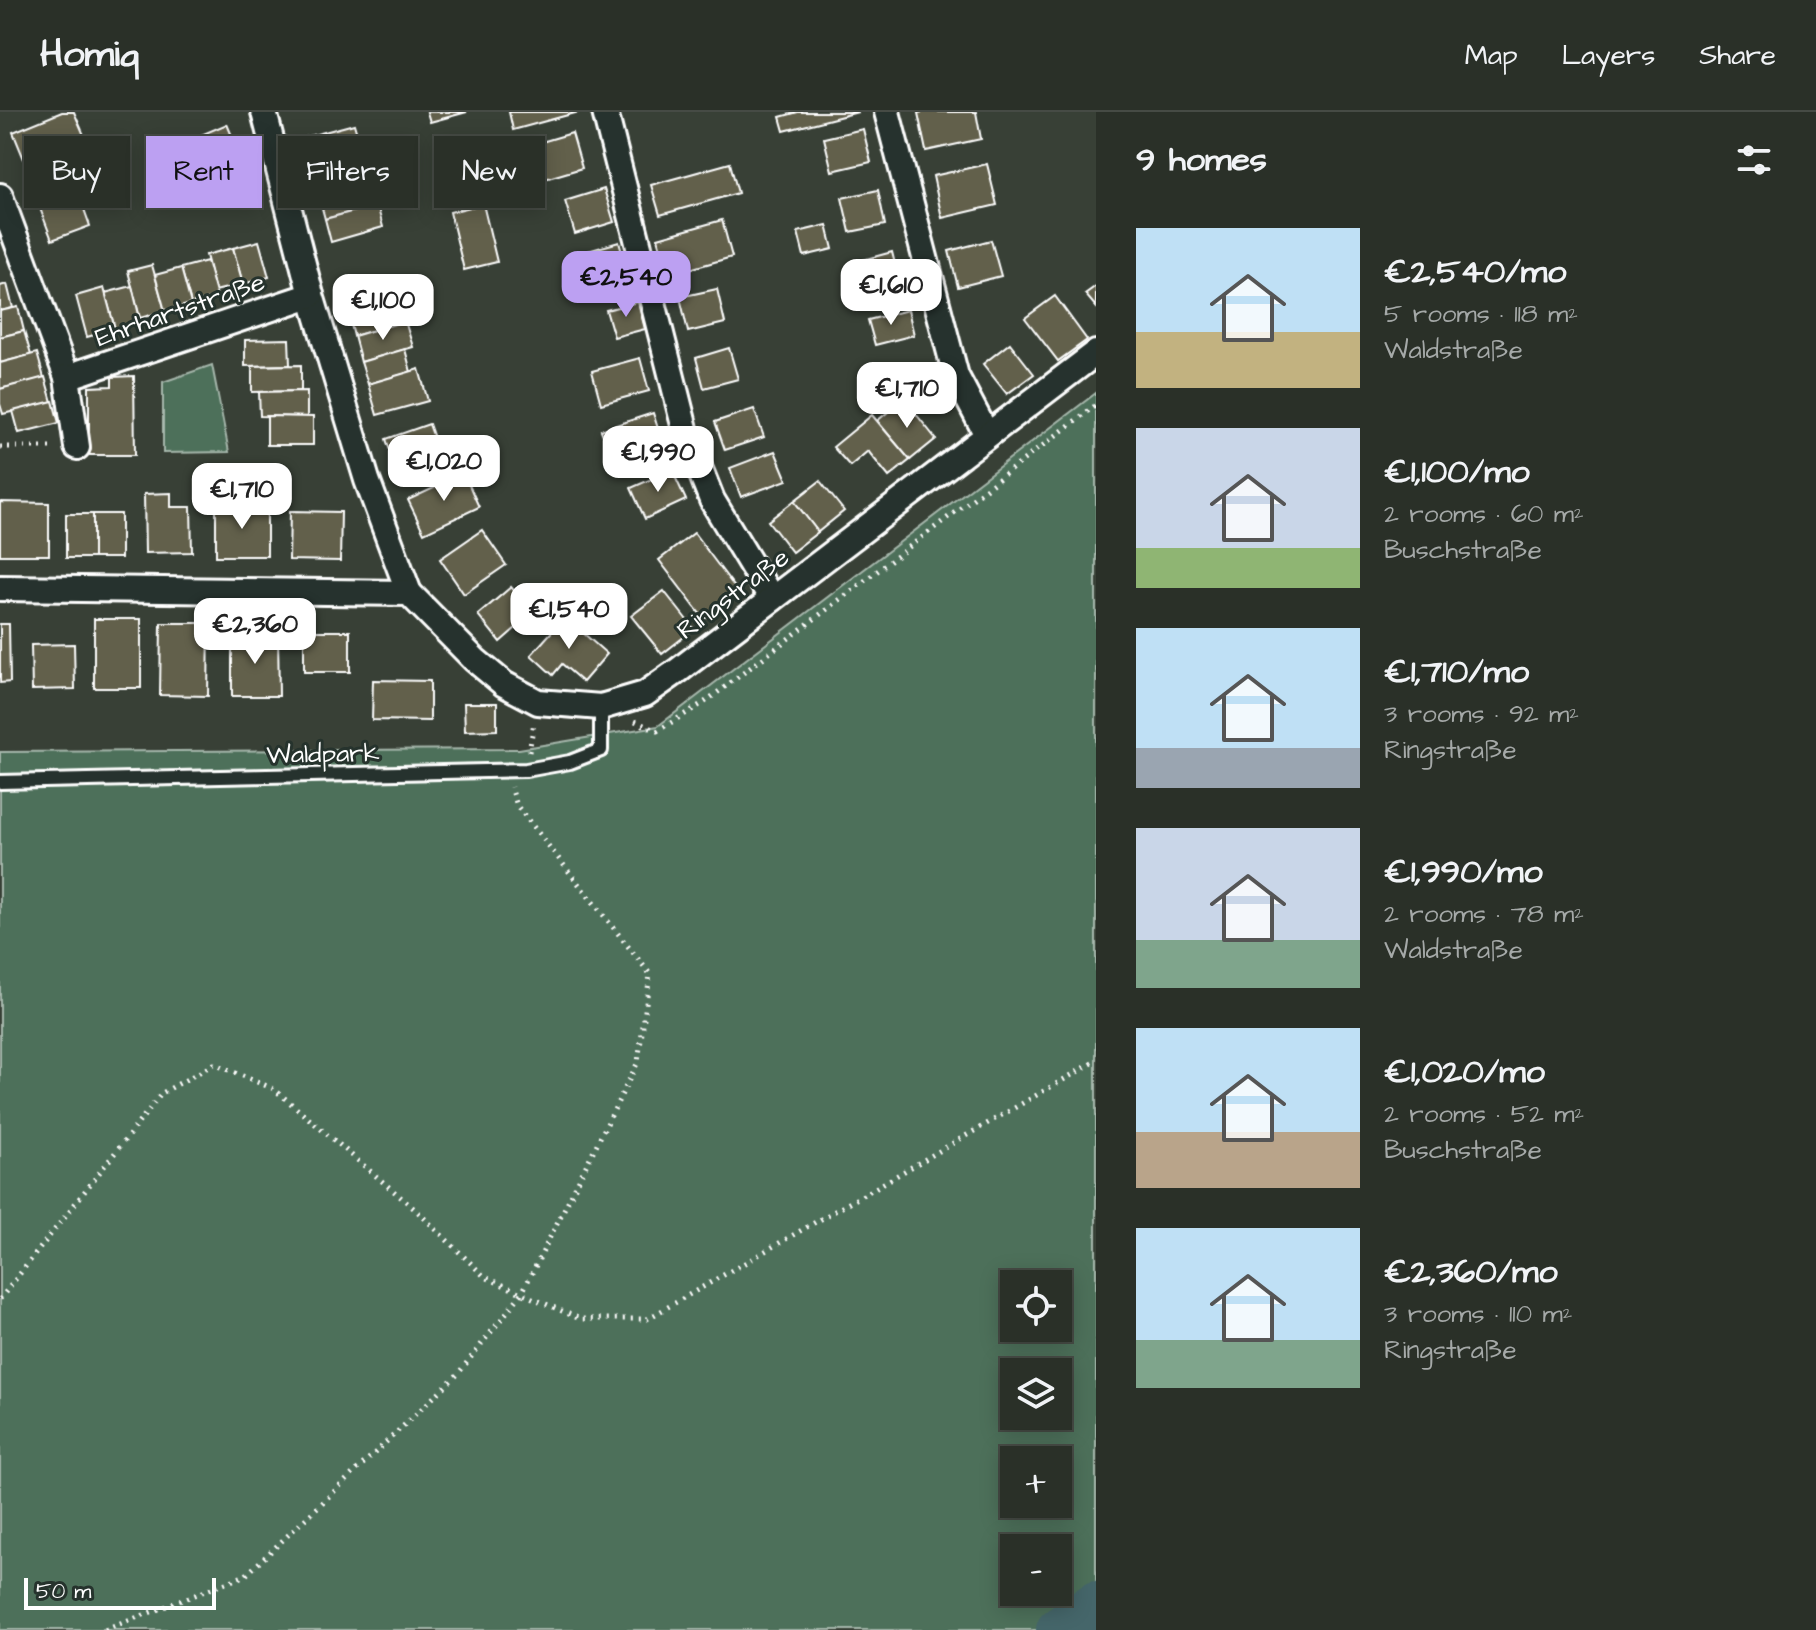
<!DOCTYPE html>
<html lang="en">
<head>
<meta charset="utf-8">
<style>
	:root { --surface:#2a3028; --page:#363c34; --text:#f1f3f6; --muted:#a5a9a8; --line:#464b45; --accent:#bca0f2 }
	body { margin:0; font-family:"Architects Daughter",sans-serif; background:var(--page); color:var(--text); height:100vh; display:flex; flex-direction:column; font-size:30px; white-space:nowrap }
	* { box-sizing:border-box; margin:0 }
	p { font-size:26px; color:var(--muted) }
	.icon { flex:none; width:44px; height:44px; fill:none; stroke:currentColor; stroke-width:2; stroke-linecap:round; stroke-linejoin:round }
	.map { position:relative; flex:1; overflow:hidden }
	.sheet { display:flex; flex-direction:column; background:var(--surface); width:720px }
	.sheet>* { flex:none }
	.banner { position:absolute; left:24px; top:24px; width:760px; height:72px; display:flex; gap:16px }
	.fabs { position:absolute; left:1000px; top:1158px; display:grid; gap:16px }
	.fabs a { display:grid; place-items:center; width:72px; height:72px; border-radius:0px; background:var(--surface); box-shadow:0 4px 20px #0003,0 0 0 2px var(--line); font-size:40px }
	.scale { position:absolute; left:24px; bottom:20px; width:192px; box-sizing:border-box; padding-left:8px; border:4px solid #fff; border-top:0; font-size:22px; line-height:28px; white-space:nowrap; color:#fff; -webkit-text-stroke:6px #26332d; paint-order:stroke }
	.price { position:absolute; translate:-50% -68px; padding:0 18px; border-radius:16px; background:#fff; color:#222; font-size:26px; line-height:52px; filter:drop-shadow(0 2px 4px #0008) }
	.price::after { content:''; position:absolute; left:50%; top:48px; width:24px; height:18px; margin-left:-12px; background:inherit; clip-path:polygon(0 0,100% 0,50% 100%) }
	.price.on { background:var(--accent); color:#111 }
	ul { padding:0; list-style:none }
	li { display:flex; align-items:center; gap:24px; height:200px; padding:0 40px }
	li span { display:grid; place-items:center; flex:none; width:224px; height:160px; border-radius:0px; color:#555 }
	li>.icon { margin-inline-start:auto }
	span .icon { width:96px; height:96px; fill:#fffc; stroke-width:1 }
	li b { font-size:34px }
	h2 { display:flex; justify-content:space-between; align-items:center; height:96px; padding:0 40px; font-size:34px }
	.pill { padding:0 28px; border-radius:0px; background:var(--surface); box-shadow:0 4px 20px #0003,0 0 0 2px var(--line); font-size:28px; line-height:72px }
	.pill.on { background:var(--accent); color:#111 }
	header { display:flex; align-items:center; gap:48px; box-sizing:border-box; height:112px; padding:0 40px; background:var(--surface); border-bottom:2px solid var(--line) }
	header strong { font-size:38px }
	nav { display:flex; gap:44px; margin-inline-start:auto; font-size:28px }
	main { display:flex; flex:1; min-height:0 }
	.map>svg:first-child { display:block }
	.green { fill:#4e6f5a; stroke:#a6b7ac; stroke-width:2; fill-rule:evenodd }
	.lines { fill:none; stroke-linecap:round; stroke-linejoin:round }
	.river { stroke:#44666a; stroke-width:46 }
	.building { fill:#62604c; stroke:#fff; stroke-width:2 }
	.service-casing { stroke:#fff; stroke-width:18 }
	.minor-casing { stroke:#fff; stroke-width:30 }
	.path { stroke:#fff; stroke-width:5; stroke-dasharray:2 6; stroke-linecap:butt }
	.service { stroke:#26332d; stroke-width:12 }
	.minor { stroke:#26332d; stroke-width:24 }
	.labels { text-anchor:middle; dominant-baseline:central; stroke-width:6; stroke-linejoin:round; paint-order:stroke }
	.street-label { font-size:26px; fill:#fff; stroke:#26332d }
</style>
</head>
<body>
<header>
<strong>Homiq</strong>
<nav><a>Map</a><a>Layers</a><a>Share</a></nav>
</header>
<main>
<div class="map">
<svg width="1096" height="1518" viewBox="0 0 1096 1518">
	<rect width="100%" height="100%" fill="#384036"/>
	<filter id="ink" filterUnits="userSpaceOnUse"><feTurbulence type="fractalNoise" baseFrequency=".0125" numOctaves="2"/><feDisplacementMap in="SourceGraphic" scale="16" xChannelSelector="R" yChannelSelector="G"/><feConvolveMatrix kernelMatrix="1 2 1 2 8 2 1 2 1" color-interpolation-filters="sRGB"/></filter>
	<g filter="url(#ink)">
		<g class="green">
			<path d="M212,253L229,340L163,341V270Z"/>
			<path d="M1096,281V1518H0V640L519,637L658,614ZM1014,1172H1058V1216H1014ZM1014,1260H1058V1304H1014ZM1014,1348H1058V1392H1014ZM1014,1436H1058V1480H1014Z"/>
		</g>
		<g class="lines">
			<path class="river" d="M1059,1518L1096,1492"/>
		</g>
		<g class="building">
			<path d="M62,0H74L90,37L30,62L13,20Z"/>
			<path d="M427,0H467L430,10Z"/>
			<path d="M509,0H579L513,18Z"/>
			<path d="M798,0H858L784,19L780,5Z"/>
			<path d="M923,0H976L981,27L926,39L918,1Z"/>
			<path d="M227,12L243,50L198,69L182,31Z"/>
			<path d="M354,12L362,39L310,54L302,26Z"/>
			<path d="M863,17L871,50L832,59L824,26Z"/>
			<path d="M572,21L582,56L538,69L528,34Z"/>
			<path d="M362,39L370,70L319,85L310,54Z"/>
			<path d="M730,51L738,81L660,103L651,73Z"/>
			<path d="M987,52L997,93L942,106L933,64Z"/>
			<path d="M74,69L90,114L52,128L35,83Z"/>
			<path d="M370,70L377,93L325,107L319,85Z"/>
			<path d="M604,77L614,110L575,122L565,89Z"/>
			<path d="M878,78L885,113L850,120L842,86Z"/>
			<path d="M483,92L497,150L464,158L450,100Z"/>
			<path d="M377,93L383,115L331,130L325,107Z"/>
			<path d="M722,108L732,145L668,163L658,126Z"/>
			<path d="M827,113L833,137L804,144L798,120Z"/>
			<path d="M991,128L1001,164L958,175L949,139Z"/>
			<path d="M259,129L269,165L243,172L233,136Z"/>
			<path d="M619,130L629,165L590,175L581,141Z"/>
			<path d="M233,136L243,172L215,179L206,143Z"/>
			<path d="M892,140L899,168L866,176L859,149Z"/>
			<path d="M207,149L217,185L191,192L181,156Z"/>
			<path d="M152,153L165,199L140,206L128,159Z"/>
			<path d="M181,156L191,192L165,199L155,163Z"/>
			<path d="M7,172L13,196L0,199V174Z"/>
			<path d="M132,174L141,211L115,217L105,181Z"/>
			<path d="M1096,174V195L1085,182Z"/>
			<path d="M104,176L115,217L87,225L76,184Z"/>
			<path d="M717,177L725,211L688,220L680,185Z"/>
			<path d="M398,183L405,209L354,224L347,198Z"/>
			<path d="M1055,184L1087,228L1058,249L1025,206Z"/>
			<path d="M638,190L645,217L614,225L606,198Z"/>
			<path d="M18,195L24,219L0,225V199Z"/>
			<path d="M908,198L914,223L875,233L868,208Z"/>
			<path d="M405,209L413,235L361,250L354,224Z"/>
			<path d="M24,219L31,243L0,251V225Z"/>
			<path d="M289,227L290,253L245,254V228Z"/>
			<path d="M1010,231L1034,262L1007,282L983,252Z"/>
			<path d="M729,236L738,267L704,276L696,246Z"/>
			<path d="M405,237L411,260L368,272L361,250Z"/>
			<path d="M37,241L44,266L0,277V251Z"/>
			<path d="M640,246L649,279L601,292L592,259Z"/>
			<path d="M301,253V279L252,280V254Z"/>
			<path d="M419,257L428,289L377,303L368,272Z"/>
			<path d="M134,264L135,343H89V275L112,274V265Z"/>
			<path d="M45,265L52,290L3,302L0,292V277Z"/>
			<path d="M307,279V305L260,304L259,280Z"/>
			<path d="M904,287L936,327L910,348L877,309Z"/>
			<path d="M53,289L59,311L19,321L13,299Z"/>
			<path d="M754,297L764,325L725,338L715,310Z"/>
			<path d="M653,301L663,332L612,349L601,318Z"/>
			<path d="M872,303L910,348L889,365L868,339L850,354L833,335Z"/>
			<path d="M267,304L313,305V333H267Z"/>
			<path d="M429,312L443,352L400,367L386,327Z"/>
			<path d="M775,339L787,368L741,385L730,356Z"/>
			<path d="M672,358L686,388L645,407L631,376Z"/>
			<path d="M464,362L479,395L424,421L408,388Z"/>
			<path d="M820,369L844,399L818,420L794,389Z"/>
			<path d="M171,381V395H191L192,440L145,441L144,382Z"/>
			<path d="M794,389L818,420L792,440L768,409Z"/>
			<path d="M0,390L49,391V443H0Z"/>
			<rect x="216" y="394" width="51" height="50"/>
			<path d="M290,399L341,400L340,449L289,448Z"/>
			<rect x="66" y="402" width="27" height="44"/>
			<rect x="93" y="402" width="28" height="44"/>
			<path d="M482,418L506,453L464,482L440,447Z"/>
			<path d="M694,421L739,481L704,507L659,448Z"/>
			<path d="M511,475L533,501L500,530L478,503Z"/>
			<path d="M664,479L694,517L662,542L631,504Z"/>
			<path d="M565,505L607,542L583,570L562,552L553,563L531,543Z"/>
			<rect x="94" y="507" width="47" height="69"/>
			<path d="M161,511H209L208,584L160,583Z"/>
			<path d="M0,512H9L10,570L0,571Z"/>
			<rect x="304" y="519" width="46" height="41"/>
			<path d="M232,523H278L279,584H232Z"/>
			<path d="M74,532L75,577L32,578L31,533Z"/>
			<path d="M373,568L430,569V609L372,608Z"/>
			<path d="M464,591H497V618L465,619Z"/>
		</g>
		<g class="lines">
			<g class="service-casing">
				<path id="service" d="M0,670L526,658L570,650L601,638V595"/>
			</g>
			<g class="minor-casing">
				<g id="minor">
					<path d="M264,0L311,183L367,368L409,481"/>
					<path d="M605,0L687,325L712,388L772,487"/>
					<path d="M887,0L956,264L987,323"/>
					<path d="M0,84L67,265L311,183"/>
					<path d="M67,265L77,335"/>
					<path d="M0,476L409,481L475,548L504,572L538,590L601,595L645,582L679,558L1096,241"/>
				</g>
			</g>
			<g class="path">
				<path d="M0,335H56"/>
				<path d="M635,609L657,619L705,590L1096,293"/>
				<path d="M529,640L534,610"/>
				<path d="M0,1187L162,981L214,952L274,977L417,1099L485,1165L580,1207H647L1096,949"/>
				<path d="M105,1518L246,1463L457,1263L522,1181L638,950L650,862L517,694L511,675"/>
			</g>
			<use href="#service" class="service"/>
			<use href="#minor" class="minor"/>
		</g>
	</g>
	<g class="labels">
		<g class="street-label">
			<text transform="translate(180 198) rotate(-19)">Ehrhartstraße</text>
			<text transform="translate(733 482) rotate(-37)">Ringstraße</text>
			<text transform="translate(323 642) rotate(-1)">Waldpark</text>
		</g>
	</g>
</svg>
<div class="fabs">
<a><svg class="icon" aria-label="locate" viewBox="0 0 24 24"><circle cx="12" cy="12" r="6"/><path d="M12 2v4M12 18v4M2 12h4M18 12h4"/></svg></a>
<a><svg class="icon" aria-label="layers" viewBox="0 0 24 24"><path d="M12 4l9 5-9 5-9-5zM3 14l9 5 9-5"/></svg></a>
<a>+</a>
<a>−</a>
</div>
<div class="scale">50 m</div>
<b class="price on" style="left:626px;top:207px">€2,540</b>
<b class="price" style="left:891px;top:215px">€1,610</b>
<b class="price" style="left:383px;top:230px">€1,100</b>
<b class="price" style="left:907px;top:318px">€1,710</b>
<b class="price" style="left:658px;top:382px">€1,990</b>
<b class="price" style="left:444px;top:391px">€1,020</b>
<b class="price" style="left:242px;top:419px">€1,710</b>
<b class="price" style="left:569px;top:539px">€1,540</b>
<b class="price" style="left:255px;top:554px">€2,360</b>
<div class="banner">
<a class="pill">Buy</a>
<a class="pill on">Rent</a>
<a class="pill">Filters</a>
<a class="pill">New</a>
</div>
</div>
<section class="sheet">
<h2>9 homes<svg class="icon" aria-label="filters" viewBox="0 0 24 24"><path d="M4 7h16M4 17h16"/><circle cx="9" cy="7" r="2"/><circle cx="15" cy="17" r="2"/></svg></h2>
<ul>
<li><span style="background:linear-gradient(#bfe0f5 65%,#c2b280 0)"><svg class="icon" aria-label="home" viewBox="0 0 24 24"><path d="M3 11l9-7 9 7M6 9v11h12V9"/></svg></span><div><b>€2,540/mo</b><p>5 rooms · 118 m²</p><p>Waldstraße</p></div></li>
<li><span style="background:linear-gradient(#c9d6e8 75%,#8fb573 0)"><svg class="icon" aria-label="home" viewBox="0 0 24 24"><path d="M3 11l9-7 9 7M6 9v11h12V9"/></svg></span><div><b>€1,100/mo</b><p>2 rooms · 60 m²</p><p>Buschstraße</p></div></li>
<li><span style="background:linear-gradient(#bfe0f5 75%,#9aa5b1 0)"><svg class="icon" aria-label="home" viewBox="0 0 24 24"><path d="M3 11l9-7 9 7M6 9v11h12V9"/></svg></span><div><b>€1,710/mo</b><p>3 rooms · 92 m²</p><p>Ringstraße</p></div></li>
<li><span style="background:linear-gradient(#c9d6e8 70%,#7fa58c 0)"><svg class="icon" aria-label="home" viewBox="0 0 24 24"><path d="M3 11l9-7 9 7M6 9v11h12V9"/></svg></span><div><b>€1,990/mo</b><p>2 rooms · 78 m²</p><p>Waldstraße</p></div></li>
<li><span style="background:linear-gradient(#bfe0f5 65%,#b9a48a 0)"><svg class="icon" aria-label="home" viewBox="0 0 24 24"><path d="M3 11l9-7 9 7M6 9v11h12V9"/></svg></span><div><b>€1,020/mo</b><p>2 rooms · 52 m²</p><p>Buschstraße</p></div></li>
<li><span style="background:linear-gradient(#bfe0f5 70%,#7fa58c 0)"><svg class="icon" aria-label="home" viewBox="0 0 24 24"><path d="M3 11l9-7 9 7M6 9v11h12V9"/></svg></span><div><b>€2,360/mo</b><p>3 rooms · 110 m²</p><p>Ringstraße</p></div></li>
</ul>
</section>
</main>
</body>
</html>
